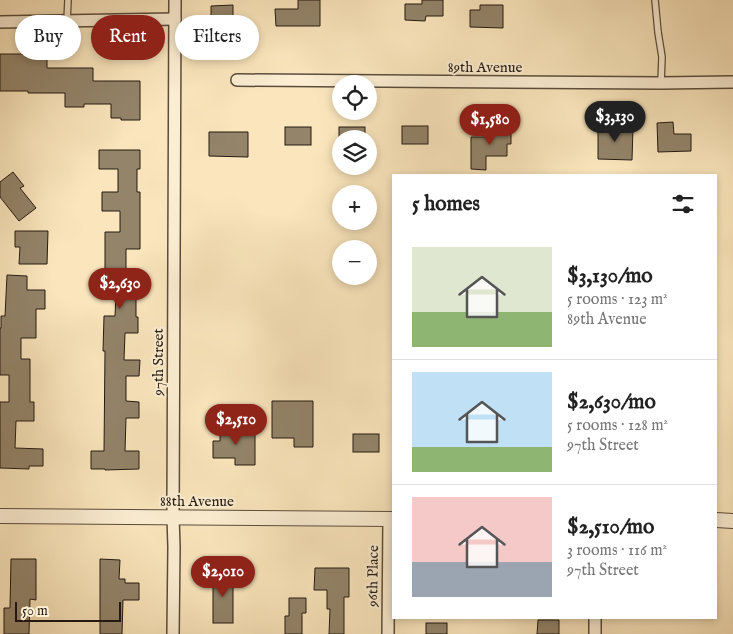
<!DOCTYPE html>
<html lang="en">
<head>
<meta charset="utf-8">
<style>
	:root { --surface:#fff; --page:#f6f6f6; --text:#222; --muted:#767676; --line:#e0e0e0; --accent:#8f2418 }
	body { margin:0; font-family:"IM FELL English",serif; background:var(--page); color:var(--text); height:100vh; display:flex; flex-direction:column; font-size:19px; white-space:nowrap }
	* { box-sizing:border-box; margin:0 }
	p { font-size:16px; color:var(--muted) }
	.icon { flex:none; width:28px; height:28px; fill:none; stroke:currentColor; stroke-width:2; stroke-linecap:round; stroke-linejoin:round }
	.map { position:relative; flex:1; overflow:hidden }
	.side { position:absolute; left:392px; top:174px; width:325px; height:445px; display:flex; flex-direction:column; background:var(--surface); border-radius:0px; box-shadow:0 2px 8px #0003 }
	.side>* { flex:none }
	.guide { position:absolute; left:15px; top:15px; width:302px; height:45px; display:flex; gap:10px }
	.controls { position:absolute; left:332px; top:75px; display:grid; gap:10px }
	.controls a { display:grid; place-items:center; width:45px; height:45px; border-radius:50%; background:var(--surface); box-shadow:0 2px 8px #0003; font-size:25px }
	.scale { position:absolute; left:15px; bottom:12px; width:106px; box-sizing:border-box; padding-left:5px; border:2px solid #241a11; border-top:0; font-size:14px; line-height:18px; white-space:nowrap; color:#241a11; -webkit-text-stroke:4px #fceed3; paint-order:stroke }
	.price { position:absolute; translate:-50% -42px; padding:0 11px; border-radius:18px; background:var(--accent); color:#fff; font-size:16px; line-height:32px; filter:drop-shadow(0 1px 2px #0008) }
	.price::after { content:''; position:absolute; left:50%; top:30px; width:15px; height:11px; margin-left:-8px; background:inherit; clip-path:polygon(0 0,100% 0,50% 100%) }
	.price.selected { background:#222; color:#fff }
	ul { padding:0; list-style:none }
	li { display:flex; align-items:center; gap:15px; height:125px; padding:0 20px }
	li+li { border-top:1px solid var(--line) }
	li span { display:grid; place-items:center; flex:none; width:140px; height:100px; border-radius:0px; color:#555 }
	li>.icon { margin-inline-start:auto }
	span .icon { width:60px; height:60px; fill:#fffc; stroke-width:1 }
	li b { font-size:21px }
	h2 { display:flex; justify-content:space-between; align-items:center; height:60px; padding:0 20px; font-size:21px }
	.tag { padding:0 18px; border-radius:22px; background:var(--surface); box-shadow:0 2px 8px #0003; font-size:18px; line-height:45px }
	.tag.selected { background:var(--accent); color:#fff }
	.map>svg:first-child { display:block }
	.building { fill:#93846a; stroke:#241a11 }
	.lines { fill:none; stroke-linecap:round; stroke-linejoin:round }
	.service-casing { stroke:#5a4d3c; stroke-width:8 }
	.minor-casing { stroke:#5a4d3c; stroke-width:14 }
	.tertiary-casing { stroke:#5a4d3c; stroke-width:16 }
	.service { stroke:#fceed3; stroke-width:5.5 }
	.minor { stroke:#fceed3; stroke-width:11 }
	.tertiary { stroke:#fceed3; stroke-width:14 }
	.labels { text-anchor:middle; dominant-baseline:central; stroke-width:4; stroke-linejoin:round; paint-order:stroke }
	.street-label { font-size:15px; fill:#241a11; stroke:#fceed3 }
</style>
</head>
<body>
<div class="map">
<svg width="733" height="634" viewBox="0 0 733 634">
	<rect width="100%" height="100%" fill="#fae5bc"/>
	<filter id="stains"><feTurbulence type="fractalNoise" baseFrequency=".004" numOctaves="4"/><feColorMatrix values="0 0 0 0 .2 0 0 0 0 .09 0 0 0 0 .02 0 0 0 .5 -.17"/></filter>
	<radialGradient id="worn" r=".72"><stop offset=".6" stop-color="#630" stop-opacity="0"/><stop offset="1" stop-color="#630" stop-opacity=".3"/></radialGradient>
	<g class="building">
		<path d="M298,0H320V26H276L275,9H298Z"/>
		<path d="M422,0H443V16H426L425,21L405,20V4H422Z"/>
		<path d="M233,5V22H211V6Z"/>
		<path d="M480,5H503V28L470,27V10H480Z"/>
		<path d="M0,54H47V68H93V81H140V120H121V118H111V104H84V107H65V93H28V91H0Z"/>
		<path d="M673,122L674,134H691V151L658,152L657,123Z"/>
		<path d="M493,123L511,124V144H507V156H486V170L471,169V137H493Z"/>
		<rect x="402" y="126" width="26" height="18"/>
		<path d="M598,126L633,127L632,160L598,159Z"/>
		<rect x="285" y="127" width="26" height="18"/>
		<rect x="339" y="127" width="26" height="12"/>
		<path d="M209,132H248V157L209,156Z"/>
		<path d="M99,150H140V169H137V192H140V249H126V274H139V293L136,294V317H138V333H125L124,360H140L139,376H126V401L139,402V418H126L125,451H139V469L105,470V469H91V451H104L105,351H103L104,316H115L116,294H97V274H105V232H120V211H102V192H118V169H99Z"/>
		<path d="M13,172L24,186L20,188L36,208L19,221L0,197V182Z"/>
		<path d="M15,231H48L47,264H19L20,247H15Z"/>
		<path d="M7,275L27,276V290H45V309H36V338H21V359H30V402H34V421H16L15,448L43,449V466H29V469L0,468V402H9V375H0V328H1V316H5Z"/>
		<path d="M272,401H313V447H294V438H272Z"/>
		<path d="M220,427L249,428V431H255V465H235V458H213V441H220Z"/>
		<rect x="353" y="434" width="26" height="18"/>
		<path d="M11,559H36V600L30,599L29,634H4V608H10Z"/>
		<path d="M100,559L120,560L119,579H125V583H139V600H123L122,634H100Z"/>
		<path d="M315,568H349V597H344V634H329L330,609H327V590H314Z"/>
		<rect x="213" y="572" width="20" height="51"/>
		<path d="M289,598H306V613H302V634H285V616H289Z"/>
		<path d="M538,620H559V634H537Z"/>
		<rect x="426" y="623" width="21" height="11"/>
	</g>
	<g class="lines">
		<g class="service-casing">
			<g id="service">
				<path d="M655,0L658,32L662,57L661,83"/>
				<path d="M67,21L68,0"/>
			</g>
		</g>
		<g class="minor-casing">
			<g id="minor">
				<path d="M0,22L175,19"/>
				<path d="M237,80L661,83L733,82"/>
				<path d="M173,634L174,547L173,517L175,0"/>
				<path d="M388,634L389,519"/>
				<path d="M595,634V618"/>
			</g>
		</g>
		<g class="tertiary-casing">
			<g id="tertiary">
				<path d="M0,516L394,519"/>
				<path d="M716,520L733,521"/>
			</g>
		</g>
		<use href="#service" class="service"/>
		<use href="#minor" class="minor"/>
		<use href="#tertiary" class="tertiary"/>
	</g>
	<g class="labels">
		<g class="street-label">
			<text x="485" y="67">89th Avenue</text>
			<text transform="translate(158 362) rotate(-90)">97th Street</text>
			<text x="197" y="501">88th Avenue</text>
			<text transform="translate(373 576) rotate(-89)">96th Place</text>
		</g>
	</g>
	<rect width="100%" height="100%" filter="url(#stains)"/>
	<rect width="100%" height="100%" fill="url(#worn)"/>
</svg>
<div class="controls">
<a><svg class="icon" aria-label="locate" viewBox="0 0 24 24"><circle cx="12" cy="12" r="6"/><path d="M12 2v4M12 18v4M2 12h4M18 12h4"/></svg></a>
<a><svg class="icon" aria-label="layers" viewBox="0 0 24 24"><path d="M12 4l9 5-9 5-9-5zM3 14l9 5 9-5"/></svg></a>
<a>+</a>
<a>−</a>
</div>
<div class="scale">50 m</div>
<b class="price selected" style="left:615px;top:143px">$3,130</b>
<b class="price" style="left:490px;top:146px">$1,580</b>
<b class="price" style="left:120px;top:310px">$2,630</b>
<b class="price" style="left:236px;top:446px">$2,510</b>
<b class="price" style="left:223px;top:598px">$2,010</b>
<div class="guide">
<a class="tag">Buy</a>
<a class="tag selected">Rent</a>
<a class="tag">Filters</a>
</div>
<section class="side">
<h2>5 homes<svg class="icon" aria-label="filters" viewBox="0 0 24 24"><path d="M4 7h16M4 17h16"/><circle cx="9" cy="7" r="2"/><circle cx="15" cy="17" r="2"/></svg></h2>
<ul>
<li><span style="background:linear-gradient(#dfe7d0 65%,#8fb573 0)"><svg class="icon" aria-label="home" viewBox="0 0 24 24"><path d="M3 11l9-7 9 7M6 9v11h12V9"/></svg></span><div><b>$3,130/mo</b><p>5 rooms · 123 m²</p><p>89th Avenue</p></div></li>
<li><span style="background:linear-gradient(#bfe0f5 75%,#8fb573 0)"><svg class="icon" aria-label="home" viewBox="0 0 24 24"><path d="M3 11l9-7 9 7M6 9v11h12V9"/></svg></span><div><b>$2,630/mo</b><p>5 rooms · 128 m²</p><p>97th Street</p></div></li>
<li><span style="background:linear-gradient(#f6c9c9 65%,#9aa5b1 0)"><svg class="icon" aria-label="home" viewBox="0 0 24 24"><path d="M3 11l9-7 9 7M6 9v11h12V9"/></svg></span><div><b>$2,510/mo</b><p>3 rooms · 116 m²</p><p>97th Street</p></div></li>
</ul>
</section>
</div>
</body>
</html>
